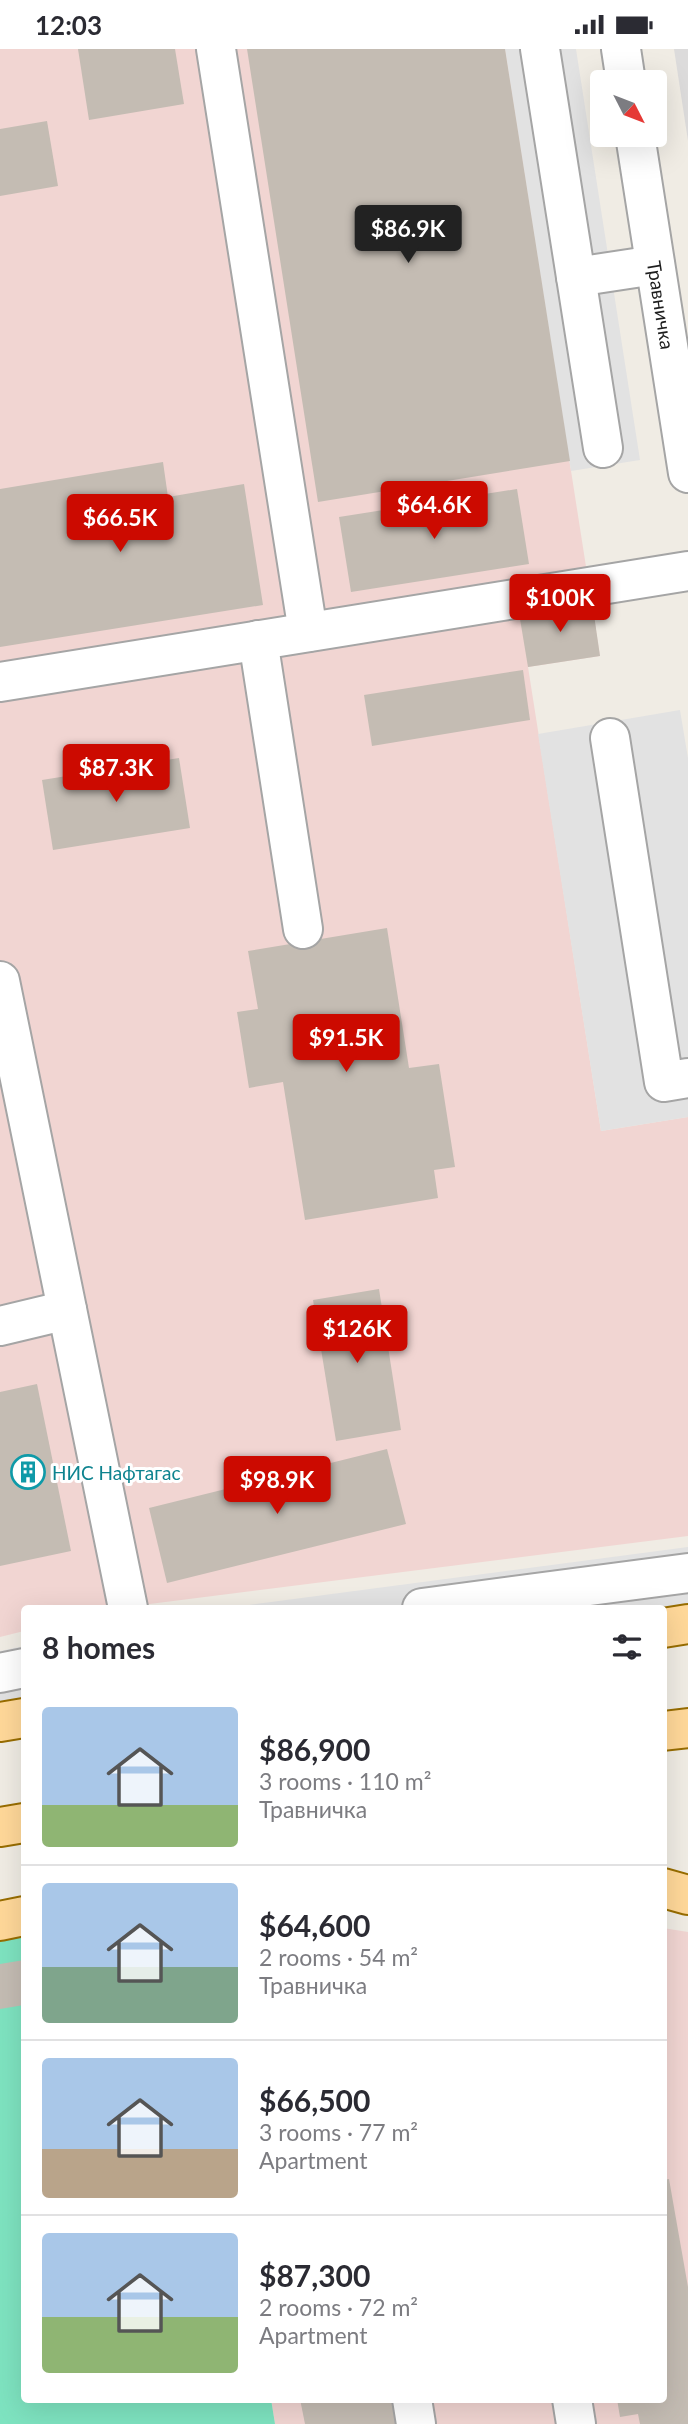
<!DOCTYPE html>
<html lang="en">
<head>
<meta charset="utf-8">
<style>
	:root { --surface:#fff; --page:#f2f2f3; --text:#2b2b33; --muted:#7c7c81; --line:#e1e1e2; --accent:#cc0a00 }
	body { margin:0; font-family:Lato,sans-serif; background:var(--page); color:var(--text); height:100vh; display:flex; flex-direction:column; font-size:26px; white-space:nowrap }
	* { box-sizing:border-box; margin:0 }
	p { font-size:23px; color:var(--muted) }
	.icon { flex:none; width:38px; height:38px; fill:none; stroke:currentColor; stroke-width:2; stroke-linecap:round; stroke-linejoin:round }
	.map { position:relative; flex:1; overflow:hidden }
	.sheet { position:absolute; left:21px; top:1556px; width:646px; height:798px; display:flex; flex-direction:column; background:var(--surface); border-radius:7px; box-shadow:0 7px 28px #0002 }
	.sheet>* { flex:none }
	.needle { width:46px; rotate:132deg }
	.tools { position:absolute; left:590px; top:21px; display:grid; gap:14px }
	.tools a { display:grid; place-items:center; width:77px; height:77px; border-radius:7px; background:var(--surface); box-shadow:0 7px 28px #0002; font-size:35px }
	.price { position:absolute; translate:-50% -60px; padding:0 16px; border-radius:7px; background:var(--accent); color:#fff; font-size:23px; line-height:46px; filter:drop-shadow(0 2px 4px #0008) }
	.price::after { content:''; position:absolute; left:50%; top:42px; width:21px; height:16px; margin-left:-10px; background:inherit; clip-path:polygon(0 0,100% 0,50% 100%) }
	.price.selected { background:#222; color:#fff }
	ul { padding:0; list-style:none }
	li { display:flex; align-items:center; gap:21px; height:175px; padding:0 21px }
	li+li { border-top:2px solid var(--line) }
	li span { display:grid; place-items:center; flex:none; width:196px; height:140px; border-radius:7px; color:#555 }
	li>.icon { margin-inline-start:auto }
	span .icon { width:84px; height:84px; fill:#fffc; stroke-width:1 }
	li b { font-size:30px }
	h2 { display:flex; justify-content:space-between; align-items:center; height:84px; padding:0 21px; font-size:30px }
	.status { display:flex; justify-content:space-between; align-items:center; height:49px; padding:0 35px; background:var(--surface); direction:ltr }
	.status svg { height:19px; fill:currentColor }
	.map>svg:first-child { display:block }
	.residential { fill:#dcdbdb }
	.commercial { fill:#f1d5d2 }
	.pitch { fill:#7ee3c0 }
	.parking { fill:#e2e2e2 }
	.building { fill:#c4bcb3 }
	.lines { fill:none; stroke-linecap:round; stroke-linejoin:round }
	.minor-casing { stroke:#a5a5a5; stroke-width:42 }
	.major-casing { stroke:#986d00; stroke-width:42 }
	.minor { stroke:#fff; stroke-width:38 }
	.major { stroke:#ffd899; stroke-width:38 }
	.labels { text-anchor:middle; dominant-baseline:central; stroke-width:6; stroke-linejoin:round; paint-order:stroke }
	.street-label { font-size:19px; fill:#1e1e1e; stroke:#fff }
	.culture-label { font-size:19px; fill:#0d838f; stroke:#fff; text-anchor:start }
</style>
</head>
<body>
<div class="status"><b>12:03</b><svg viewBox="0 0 49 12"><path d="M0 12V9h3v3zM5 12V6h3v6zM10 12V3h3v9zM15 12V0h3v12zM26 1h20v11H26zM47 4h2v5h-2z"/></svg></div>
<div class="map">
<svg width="688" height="2375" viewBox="0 0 688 2375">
	<rect width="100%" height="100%" fill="#f0ece4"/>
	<path class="residential" d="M674,0H688V92Z"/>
	<g class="commercial">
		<path d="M0,0H505L600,607L528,618L601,1082L688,1068V1487L118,1559H24V1582L0,1588Z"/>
		<path d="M663,1879L688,1883V2375H275L271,2350H663Z"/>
	</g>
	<path class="pitch" d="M24,1885V2350H271L275,2375H0V1890Z"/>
	<g class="parking">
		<path d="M505,0H576L640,411L571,422Z"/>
		<path d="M680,661L688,709V1068L601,1082L538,685Z"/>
		<path d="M688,1498V1558L663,1561V1559H250L249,1556Z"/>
		<path d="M24,1597V1657L0,1661V1602Z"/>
	</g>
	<g class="building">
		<path d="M78,0H175L184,55L89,71Z"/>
		<path d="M247,0H505L570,412L318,453Z"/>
		<path d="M47,72L58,137L0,147V80Z"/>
		<path d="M163,413L168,448L244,435L263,556L0,598V440Z"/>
		<path d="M517,440L529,515L351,543L339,468Z"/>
		<path d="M592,552L600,607L528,618L519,564Z"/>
		<path d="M523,621L530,671L372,697L364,646Z"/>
		<path d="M179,709L190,779L53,801L42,731Z"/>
		<path d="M387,879L409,1019L439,1015L455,1118L434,1121L438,1149L305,1171L283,1033L249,1039L237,963L258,960L248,902Z"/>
		<path d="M379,1240L401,1381L336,1392L313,1251Z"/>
		<path d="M37,1335L71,1502L0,1517V1343Z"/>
		<path d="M387,1400L406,1475L167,1534L149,1459Z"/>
		<path d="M24,1911V1956L0,1960V1915Z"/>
		<path d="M669,2130L688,2238V2375H640L638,2365L620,2368L617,2350H663V2131Z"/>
		<path d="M300,2350H392L397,2375H305Z"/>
	</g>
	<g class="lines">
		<g class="minor-casing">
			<g id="minor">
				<path d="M216,0L308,583"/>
				<path d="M540,0L603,399"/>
				<path d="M621,0L626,33"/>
				<path id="s1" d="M635,86L688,424"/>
				<path d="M576,228L655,216"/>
				<path d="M258,591L303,880"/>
				<path d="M0,633L688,522"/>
				<path d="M610,689L664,1033L688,1029"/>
				<path d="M0,932L128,1559"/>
				<path d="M0,1277L67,1261"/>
				<path d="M422,1559L688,1524"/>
				<path d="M0,1624L24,1619"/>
				<path d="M412,2350L416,2375"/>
				<path d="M572,2350L576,2375"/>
			</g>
		</g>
		<g class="major-casing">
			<g id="major">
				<path d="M663,1579L688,1575"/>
				<path d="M0,1673L24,1669"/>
				<path d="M663,1682L688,1679"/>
				<path d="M0,1778L24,1774"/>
				<path d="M663,1839L688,1846"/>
				<path d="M0,1872L24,1867"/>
			</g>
		</g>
		<use href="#minor" class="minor"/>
		<use href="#major" class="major"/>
	</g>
	<defs>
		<g id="building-ring" transform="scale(1.75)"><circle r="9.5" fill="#fff" stroke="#0f9aa8" stroke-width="1.5"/><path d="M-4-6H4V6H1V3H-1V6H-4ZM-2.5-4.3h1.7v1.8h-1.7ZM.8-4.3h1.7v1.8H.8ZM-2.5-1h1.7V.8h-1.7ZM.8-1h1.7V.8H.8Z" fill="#0f9aa8"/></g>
	</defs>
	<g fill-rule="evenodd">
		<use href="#building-ring" x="28" y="1423"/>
	</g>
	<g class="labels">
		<g class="street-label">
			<text stroke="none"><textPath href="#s1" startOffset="172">Травничка</textPath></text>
		</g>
		<g class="culture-label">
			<text x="52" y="1423">НИС Нафтагас</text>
		</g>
	</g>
</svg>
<div class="tools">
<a><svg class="needle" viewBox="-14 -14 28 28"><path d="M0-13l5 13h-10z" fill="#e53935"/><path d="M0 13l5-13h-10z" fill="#7c7c81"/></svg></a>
</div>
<b class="price selected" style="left:408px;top:216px">$86.9K</b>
<b class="price" style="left:434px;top:492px">$64.6K</b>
<b class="price" style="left:120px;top:505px">$66.5K</b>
<b class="price" style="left:560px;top:585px">$100K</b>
<b class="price" style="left:116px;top:755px">$87.3K</b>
<b class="price" style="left:346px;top:1025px">$91.5K</b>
<b class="price" style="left:357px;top:1316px">$126K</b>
<b class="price" style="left:277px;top:1467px">$98.9K</b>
<section class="sheet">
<h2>8 homes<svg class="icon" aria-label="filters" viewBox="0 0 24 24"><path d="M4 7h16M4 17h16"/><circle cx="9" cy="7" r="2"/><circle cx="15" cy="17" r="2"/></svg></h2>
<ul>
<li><span style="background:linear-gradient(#a9c7e8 70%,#8fb573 0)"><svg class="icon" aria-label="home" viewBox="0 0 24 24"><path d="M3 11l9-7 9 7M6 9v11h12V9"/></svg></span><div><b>$86,900</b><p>3 rooms · 110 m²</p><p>Травничка</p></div></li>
<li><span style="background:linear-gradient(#a9c7e8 60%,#7fa58c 0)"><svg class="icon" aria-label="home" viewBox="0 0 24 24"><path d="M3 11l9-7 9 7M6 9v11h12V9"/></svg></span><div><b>$64,600</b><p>2 rooms · 54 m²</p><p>Травничка</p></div></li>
<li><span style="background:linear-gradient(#a9c7e8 65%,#b9a48a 0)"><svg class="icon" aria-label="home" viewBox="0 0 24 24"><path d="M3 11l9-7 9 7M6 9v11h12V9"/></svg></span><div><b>$66,500</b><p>3 rooms · 77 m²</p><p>Apartment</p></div></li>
<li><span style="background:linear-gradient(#a9c7e8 60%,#8fb573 0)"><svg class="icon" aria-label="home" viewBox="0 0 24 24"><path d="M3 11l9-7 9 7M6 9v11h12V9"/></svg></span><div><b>$87,300</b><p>2 rooms · 72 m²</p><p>Apartment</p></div></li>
</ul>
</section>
</div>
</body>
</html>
